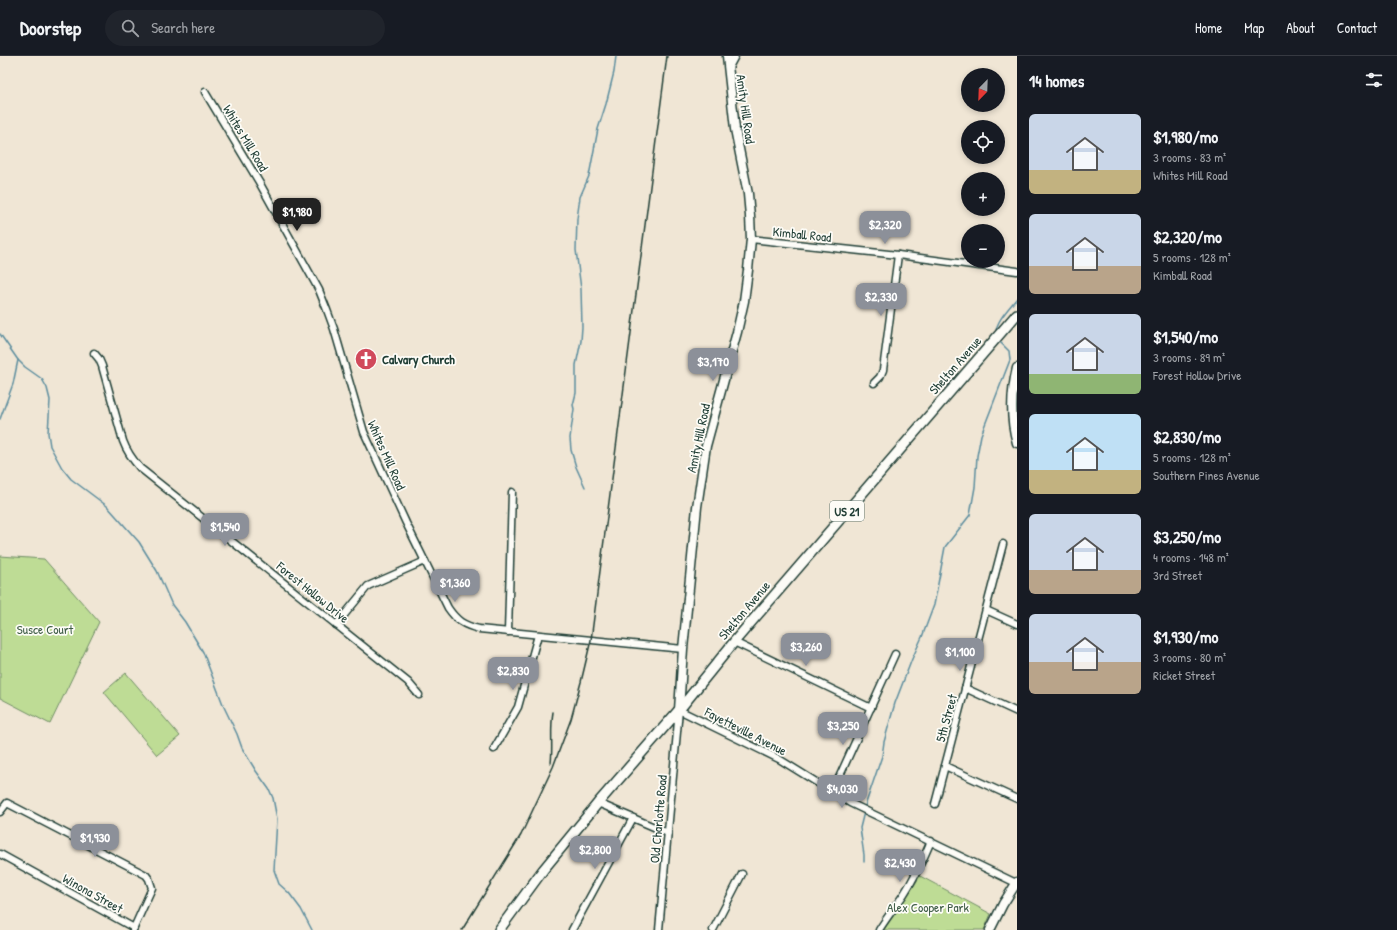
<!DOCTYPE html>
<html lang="en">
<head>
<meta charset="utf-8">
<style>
	:root { --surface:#171b24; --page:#20242c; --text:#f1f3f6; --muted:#9ea1a6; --line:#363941; --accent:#8c9099 }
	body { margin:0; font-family:"Patrick Hand",sans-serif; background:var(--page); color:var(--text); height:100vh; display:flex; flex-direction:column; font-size:15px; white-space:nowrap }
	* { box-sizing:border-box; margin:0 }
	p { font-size:13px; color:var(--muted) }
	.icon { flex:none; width:22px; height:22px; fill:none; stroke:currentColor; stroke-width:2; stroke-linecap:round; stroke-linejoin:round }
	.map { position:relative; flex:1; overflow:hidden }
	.details { display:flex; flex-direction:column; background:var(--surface); width:380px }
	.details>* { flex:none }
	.needle { width:26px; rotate:203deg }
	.controls { position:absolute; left:961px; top:12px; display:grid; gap:8px }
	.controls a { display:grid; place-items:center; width:44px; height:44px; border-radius:50%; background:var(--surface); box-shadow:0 2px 6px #0003; font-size:20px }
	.price { position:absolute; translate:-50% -34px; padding:0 9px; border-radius:8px; background:var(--accent); color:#fff; font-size:13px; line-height:26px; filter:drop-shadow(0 1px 2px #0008) }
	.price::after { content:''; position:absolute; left:50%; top:24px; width:12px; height:9px; margin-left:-6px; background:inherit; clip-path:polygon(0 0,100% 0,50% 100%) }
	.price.selected { background:#222; color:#fff }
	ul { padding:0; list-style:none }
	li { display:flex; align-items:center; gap:12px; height:100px; padding:0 12px }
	li span { display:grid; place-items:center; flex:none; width:112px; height:80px; border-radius:6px; color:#555 }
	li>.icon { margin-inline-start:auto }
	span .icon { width:48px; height:48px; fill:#fffc; stroke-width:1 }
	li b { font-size:17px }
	h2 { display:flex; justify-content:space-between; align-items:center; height:48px; padding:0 12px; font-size:17px }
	header { display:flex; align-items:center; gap:24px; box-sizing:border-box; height:56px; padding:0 20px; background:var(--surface); border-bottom:1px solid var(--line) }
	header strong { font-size:19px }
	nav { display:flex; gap:22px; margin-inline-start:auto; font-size:14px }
	.search { width:280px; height:36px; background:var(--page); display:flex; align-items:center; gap:10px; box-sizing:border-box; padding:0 14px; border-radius:22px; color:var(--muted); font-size:15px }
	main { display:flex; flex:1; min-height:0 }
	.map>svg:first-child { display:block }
	.green { fill:#bedc95; stroke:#6e8c64 }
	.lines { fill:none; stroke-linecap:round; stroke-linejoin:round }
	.stream { stroke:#5c8d9e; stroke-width:1.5 }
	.street-casing { stroke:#1f3d34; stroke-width:9 }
	.secondary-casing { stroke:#1f3d34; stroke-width:11 }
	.primary-casing { stroke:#1f3d34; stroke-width:12 }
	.street { stroke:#fdfcf7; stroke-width:6 }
	.secondary { stroke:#fdfcf7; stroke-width:8 }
	.primary { stroke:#fdfcf7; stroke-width:9 }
	.rail { stroke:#1f3d34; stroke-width:1.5 }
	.labels { text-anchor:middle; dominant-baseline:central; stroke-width:3.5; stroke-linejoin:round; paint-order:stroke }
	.shield { fill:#fdfcf7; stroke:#62766e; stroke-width:1 }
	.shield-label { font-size:12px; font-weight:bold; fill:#1f3d34 }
	.street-label { font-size:13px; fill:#1f3d34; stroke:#fdfcf7 }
	.poi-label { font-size:13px; font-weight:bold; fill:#1f3d34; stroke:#fdfcf7; text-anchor:start }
	.park-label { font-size:13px; fill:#3f5d47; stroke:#fdfcf7 }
</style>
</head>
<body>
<header>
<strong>Doorstep</strong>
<div class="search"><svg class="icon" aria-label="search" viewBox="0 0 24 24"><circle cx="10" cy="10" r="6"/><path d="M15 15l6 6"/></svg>Search here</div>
<nav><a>Home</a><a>Map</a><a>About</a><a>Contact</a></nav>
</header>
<main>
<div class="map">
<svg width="1017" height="874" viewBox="0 0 1017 874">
	<rect width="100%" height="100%" fill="#f0e6d5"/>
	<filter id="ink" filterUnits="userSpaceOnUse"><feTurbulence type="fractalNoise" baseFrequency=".025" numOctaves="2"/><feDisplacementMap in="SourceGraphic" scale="8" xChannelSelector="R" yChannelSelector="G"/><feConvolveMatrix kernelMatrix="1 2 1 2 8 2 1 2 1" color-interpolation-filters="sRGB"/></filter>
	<g filter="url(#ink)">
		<g class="green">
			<path d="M0,500L44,503L99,566L50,668L0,642Z"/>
			<path d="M126,617L180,680L157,699L104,636Z"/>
			<path d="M920,820L991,858L984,874H883L887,866L910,836Z"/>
		</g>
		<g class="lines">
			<g class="stream">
				<path d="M996,277C995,266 1010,251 1017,242"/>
				<path d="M0,278L18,304L25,311L42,323L47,332L50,344L48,377L50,390L62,412L71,423L107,450L139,486L157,515L172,549L185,566L203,596L224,651L237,678L242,692L256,715L269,733L273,742L277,763L274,814L279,828L289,837L301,853L312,874"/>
				<path d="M0,363L13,328L18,304"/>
				<path d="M585,431L576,411L571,394L570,382L574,353L573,349L576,337V309L581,285L582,271L581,233L576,194L577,163L580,141L589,120L598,73L606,48L614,16L616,0"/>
				<path d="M864,753L882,700L884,686L895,647L912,603L922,581L934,549L945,491L970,459L975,431L977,400L981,379L1010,304L1009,295L998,284"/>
				<path d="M864,756L860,772L864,799V806"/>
			</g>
			<g class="street-casing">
				<g id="street">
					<path d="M728,13L735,0"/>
					<path d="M205,36L259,126L319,234L327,254L334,273L364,376L406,467L448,552C457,565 463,569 479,573L683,593"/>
					<path d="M751,183L898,199L1017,215"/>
					<path d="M94,297L99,303L102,310L123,385C127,396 132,403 140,412L408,626L419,639"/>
					<path d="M874,327L880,321L883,314L898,199"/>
					<path d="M986,554L1017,568"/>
					<path d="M336,569L368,530L425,505"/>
					<path d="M508,576L512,436"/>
					<path d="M734,586L871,652"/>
					<path d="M965,632L1017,656"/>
					<path d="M494,693L518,651L538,579"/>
					<path d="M945,710L1017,743"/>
					<path d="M832,737L895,598"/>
					<path d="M598,747L668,777"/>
					<path d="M935,748L1003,488"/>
					<path d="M0,756L7,747L146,819L149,823L152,832L133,874"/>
					<path d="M0,798L134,872"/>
					<path d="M572,874L633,762"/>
					<path d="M659,874L679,654L779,703L850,747L1016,827"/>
					<path d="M713,874L742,818"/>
					<path d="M879,874C887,861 896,850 904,838C915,821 923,804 931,785"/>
				</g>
			</g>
			<g class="secondary-casing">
				<g id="secondary">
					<path d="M1017,312C1011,337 1010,362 1017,387"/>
					<path d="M679,654L683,593L697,451L706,390L737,276L744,245L748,214L751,183L750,160L748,138L735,73L727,0"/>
					<path d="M990,874L1003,848L1017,826"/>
				</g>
			</g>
			<g class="primary-casing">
				<path id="primary" d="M499,874L543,814L598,747L679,654L734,586L1017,258"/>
			</g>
			<use href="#street" class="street"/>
			<use href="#secondary" class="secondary"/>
			<use href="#primary" class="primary"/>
			<g class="rail">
				<path d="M551,707C553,690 550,673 553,656"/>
				<path d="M462,874L521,779L553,711L571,663L581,626L591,584L597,538L667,0"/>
			</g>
		</g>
	</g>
	<defs>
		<g id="church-disc" transform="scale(1.15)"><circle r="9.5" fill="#d1495b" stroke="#fdfcf7"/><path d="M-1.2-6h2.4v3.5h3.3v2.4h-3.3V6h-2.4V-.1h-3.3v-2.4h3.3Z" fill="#fff"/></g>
	</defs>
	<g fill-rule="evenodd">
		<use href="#church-disc" x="366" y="303"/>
	</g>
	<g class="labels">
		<rect class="shield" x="830" y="445" width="34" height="20" rx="3"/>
		<g class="shield-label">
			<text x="847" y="455">US 21</text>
		</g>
		<g class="street-label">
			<text transform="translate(746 53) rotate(82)">Amity Hill Road</text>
			<text transform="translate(246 82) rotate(59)">Whites Mill Road</text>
			<text transform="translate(802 178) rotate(6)">Kimball Road</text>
			<text transform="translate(955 309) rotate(-49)">Shelton Avenue</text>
			<text transform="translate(698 382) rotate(-78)">Amity Hill Road</text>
			<text transform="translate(387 399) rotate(66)">Whites Mill Road</text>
			<text transform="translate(313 536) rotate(39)">Forest Hollow Drive</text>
			<text transform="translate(744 554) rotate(-50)">Shelton Avenue</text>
			<text transform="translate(946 662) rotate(-75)">5th Street</text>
			<text transform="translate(746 675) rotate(27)">Fayetteville Avenue</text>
			<text transform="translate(658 763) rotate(-85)">Old Charlotte Road</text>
			<text transform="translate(93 837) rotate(29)">Winona Street</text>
		</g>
		<g class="poi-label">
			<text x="382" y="303">Calvary Church</text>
		</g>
		<g class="park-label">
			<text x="45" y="573">Susce Court</text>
			<text x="928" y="851">Alex Cooper Park</text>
		</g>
	</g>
</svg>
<div class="controls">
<a><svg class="needle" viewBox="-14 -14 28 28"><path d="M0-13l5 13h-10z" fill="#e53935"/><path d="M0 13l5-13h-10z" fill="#9ea1a6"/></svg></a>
<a><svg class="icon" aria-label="locate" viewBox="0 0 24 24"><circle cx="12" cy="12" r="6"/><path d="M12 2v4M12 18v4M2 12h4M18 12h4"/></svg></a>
<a>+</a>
<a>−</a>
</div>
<b class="price selected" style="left:297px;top:176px">$1,980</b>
<b class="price" style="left:885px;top:189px">$2,320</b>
<b class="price" style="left:881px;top:261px">$2,330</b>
<b class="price" style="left:713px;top:326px">$3,170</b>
<b class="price" style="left:225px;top:491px">$1,540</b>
<b class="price" style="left:455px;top:547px">$1,360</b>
<b class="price" style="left:806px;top:611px">$3,260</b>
<b class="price" style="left:960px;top:616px">$1,100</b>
<b class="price" style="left:513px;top:635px">$2,830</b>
<b class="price" style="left:843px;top:690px">$3,250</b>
<b class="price" style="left:842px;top:753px">$4,030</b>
<b class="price" style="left:95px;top:802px">$1,930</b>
<b class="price" style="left:595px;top:814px">$2,800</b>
<b class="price" style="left:900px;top:827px">$2,430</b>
</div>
<section class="details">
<h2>14 homes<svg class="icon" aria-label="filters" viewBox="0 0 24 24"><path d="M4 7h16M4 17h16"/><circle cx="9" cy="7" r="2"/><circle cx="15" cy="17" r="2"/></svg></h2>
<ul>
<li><span style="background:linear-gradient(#c9d6e8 70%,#c2b280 0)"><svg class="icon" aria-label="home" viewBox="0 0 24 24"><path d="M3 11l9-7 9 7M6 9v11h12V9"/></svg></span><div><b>$1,980/mo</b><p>3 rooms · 83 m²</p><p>Whites Mill Road</p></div></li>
<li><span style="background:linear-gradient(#c9d6e8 65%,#b9a48a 0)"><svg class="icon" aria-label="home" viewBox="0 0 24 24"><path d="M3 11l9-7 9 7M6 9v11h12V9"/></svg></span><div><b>$2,320/mo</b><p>5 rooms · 128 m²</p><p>Kimball Road</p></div></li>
<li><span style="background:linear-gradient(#c9d6e8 75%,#8fb573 0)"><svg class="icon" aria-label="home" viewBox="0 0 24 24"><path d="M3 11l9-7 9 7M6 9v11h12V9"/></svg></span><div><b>$1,540/mo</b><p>3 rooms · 89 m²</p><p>Forest Hollow Drive</p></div></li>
<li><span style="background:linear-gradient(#bfe0f5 70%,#c2b280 0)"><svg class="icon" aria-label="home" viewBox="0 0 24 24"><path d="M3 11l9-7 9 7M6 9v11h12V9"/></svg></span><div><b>$2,830/mo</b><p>5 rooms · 128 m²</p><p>Southern Pines Avenue</p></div></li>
<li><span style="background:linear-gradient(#c9d6e8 70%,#b9a48a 0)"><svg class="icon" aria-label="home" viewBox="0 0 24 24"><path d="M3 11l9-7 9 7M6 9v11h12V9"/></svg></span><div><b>$3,250/mo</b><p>4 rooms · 148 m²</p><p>3rd Street</p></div></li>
<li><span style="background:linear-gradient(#c9d6e8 60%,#b9a48a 0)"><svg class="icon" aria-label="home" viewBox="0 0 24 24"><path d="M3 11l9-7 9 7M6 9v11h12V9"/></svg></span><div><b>$1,930/mo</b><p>3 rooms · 80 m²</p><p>Ricket Street</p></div></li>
</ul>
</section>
</main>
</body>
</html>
